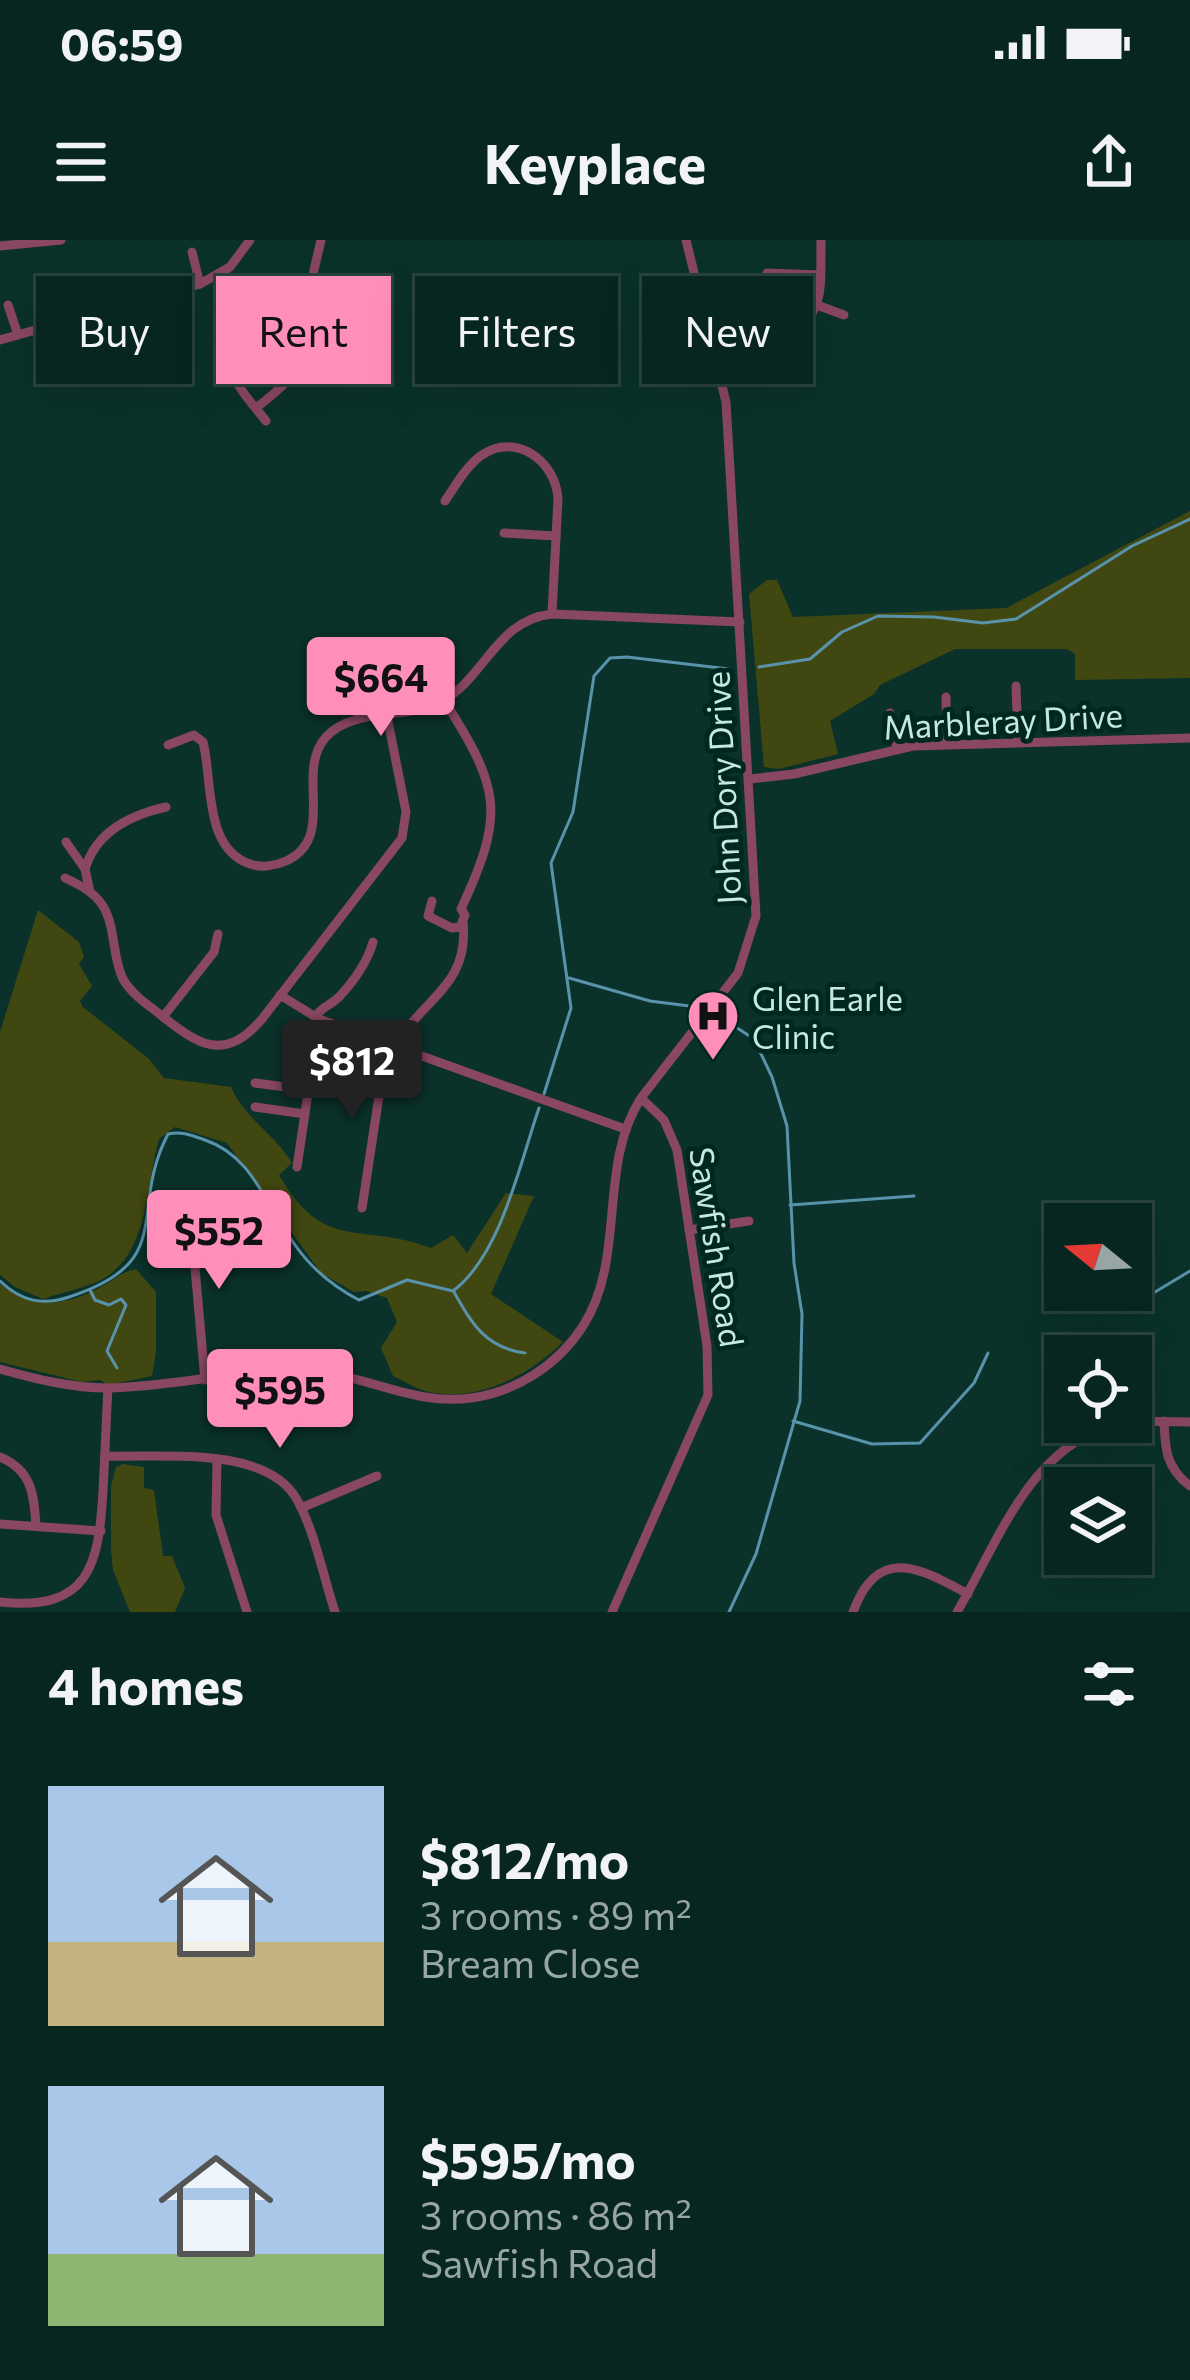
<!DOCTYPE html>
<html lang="en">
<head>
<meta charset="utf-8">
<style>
	:root { --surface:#082620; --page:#112e29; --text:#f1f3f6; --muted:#98a5a5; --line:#29433e; --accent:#ff8eba }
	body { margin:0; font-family:Commissioner,sans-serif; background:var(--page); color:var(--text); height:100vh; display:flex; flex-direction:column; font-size:45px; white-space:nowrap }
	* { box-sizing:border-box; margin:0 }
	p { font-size:39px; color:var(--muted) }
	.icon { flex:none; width:66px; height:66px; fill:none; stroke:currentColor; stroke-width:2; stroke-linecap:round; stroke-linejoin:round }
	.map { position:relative; height:1372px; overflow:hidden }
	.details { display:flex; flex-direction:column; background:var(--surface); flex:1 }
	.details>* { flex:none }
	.top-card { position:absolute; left:36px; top:36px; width:1119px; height:108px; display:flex; gap:24px }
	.needle { width:78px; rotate:288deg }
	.buttons { position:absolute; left:1044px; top:963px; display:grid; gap:24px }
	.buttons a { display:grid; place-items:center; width:108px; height:108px; border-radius:0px; background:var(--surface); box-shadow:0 12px 48px #0002,0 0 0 3px var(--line); font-size:60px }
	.price { position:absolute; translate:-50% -102px; padding:0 27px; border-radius:12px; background:var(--accent); color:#111; font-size:39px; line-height:78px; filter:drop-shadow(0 3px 6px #0008) }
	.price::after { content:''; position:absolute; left:50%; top:72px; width:36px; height:27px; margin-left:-18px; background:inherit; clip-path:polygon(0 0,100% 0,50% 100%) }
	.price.on { background:#222; color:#fff }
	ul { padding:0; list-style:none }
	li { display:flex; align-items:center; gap:36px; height:300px; padding:0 48px }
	li span { display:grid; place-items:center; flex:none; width:336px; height:240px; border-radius:0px; color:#555 }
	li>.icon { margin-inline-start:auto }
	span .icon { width:144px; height:144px; fill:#fffc; stroke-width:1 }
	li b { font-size:51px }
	h2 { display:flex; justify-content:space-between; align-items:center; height:144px; padding:0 48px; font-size:51px }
	.chip { padding:0 42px; border-radius:0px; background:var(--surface); box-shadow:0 12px 48px #0002,0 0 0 3px var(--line); font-size:42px; line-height:108px }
	.chip.on { background:var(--accent); color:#111 }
	.status { display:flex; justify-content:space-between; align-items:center; height:84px; padding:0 60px; background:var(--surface); direction:ltr }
	.status svg { height:33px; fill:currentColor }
	header { display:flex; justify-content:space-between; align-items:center; height:156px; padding:0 48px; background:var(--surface); font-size:54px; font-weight:700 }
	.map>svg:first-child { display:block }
	.green { fill:#414711 }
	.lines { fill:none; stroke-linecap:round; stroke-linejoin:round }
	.stream { stroke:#5993ab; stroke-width:3 }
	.minor { stroke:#894761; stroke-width:9 }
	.labels { text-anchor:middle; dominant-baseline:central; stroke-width:10; stroke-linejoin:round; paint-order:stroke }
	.street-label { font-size:33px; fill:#c6e8de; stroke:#002820 }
	.poi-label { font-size:33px; fill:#c6e8de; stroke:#002820; text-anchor:start }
</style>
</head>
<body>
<div class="status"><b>06:59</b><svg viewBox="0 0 49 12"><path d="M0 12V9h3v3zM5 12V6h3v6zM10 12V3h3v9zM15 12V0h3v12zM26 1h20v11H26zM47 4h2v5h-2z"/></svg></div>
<header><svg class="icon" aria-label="menu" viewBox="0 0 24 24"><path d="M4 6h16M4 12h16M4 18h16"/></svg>Keyplace<svg class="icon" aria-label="share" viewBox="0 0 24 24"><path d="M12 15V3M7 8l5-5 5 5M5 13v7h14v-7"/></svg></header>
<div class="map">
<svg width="1190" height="1372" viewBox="0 0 1190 1372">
	<rect width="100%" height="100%" fill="#0a322a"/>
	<g class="green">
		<path d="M1190,271V438L1075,440V414L1067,409H955L880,445L874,454L830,481L838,514L779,529L764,527L749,354L767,340H777L793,377L1006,368Z"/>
		<path d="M38,670L79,702L84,717L79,724L92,746L80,761L83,767L149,819L164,838L231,847C245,879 274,893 292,923L279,935C325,1014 359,981 431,1008L453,995L467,1013L506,953L534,956L491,1054L563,1102C529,1135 480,1162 429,1152C418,1150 404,1141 393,1136L381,1108L397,1082L387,1058L366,1051L354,1052L321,1033L227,903L175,887L159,899C145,948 150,1017 97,1042C80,1049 61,1053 43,1059L15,1047L0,1035V792Z"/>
		<path d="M136,1029L156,1052V1111L152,1136L108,1145L100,1140L82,1142L0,1122V1044C34,1069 63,1067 101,1047C113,1040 122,1032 136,1029Z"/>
		<path d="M123,1224L144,1227V1248L154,1250L163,1316H172L185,1348L175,1372H130L113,1330L111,1311V1246L116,1227Z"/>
	</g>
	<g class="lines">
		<g class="stream">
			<path d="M759,427L810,419L842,392L878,376L934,377L983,383L1016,379L1132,306L1190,279"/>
			<path d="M569,738L650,761L705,768"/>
			<path d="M716,774L754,799L772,837L787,886L794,1023L802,1074L800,1161L756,1314L729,1372"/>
			<path d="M544,854L571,768L551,623L573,572L594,436L610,418L627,417L729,429"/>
			<path d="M790,965L914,956"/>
			<path d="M0,1041C21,1061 42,1066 69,1057C179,1021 127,973 168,894C182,891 191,895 205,900C253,916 266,966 295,1005C312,1029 334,1047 359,1060L407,1040L453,1051C501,1015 520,923 539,868"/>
			<path d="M90,1050L95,1060L109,1065L121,1059L126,1065L107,1111L117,1128"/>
			<path d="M454,1052C472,1084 486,1108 525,1113"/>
			<path d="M1150,1055L1190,1031"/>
			<path d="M793,1181L872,1204L920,1203L974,1143L988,1113"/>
		</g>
		<g class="minor">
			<path d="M0,6L61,0"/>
			<path d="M192,12L200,44"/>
			<path d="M225,32C247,74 220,106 236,140C242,154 256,168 266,181"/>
			<path d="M767,33L820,35"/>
			<path d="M96,39L105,71"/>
			<path d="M154,57L178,136"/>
			<path d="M8,65L18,95"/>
			<path d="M817,65L844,75"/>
			<path d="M109,70L113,79L130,84L139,110"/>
			<path d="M0,100L200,44L230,27L250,0"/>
			<path d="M779,100C828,76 820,48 821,0"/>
			<path d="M256,168C302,132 322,109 318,47L311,43L321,0"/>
			<path d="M445,261C456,245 466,226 482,215C516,192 556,221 558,259L552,374"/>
			<path d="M504,293L556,296"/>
			<path d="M1016,446L1018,502"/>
			<path d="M946,457L947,504"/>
			<path d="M890,473L897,509"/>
			<path d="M168,505L194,495L203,502C213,540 203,608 250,624C261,628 275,626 286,621C338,597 294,532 326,497C353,467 405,480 439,463C485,440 495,380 552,374L740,382"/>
			<path d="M750,539L794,534L913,506L1190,498"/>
			<path d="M66,602L85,629L90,652"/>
			<path d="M85,629C96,592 130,575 166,567"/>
			<path d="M65,638C80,645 94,652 103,666C116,688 112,717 123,739C131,753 145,763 157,772C196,803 223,825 262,779L402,598L406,572L387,476"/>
			<path d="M432,661L428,676L452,688L460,687L465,675L461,669C506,572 500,549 444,460"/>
			<path d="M280,755L319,779L625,889"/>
			<path d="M163,777L214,712L218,694"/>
			<path d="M315,777C322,766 330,766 339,757C354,741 367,723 373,702"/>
			<path d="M397,807C418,759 470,749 463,682"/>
			<path d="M255,843L309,850"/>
			<path d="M255,867L305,874"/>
			<path d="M297,927L319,779"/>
			<path d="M362,968L387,803"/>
			<path d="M177,976L195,1028L205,1140"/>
			<path d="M689,990L749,981"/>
			<path d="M0,1129C36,1139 71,1148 108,1148C177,1147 249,1126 318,1132C370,1137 417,1166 471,1158C516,1152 558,1125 583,1086C627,1017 597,927 641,858L738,733L756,676L726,162L686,0"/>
			<path d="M1131,1181L1190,1182"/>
			<path d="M1164,1181C1165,1209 1166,1228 1190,1246"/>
			<path d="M105,1216C159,1218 265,1205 296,1258C315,1291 323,1336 335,1372"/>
			<path d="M0,1217C32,1230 34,1255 36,1286"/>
			<path d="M217,1220L216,1275L247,1372"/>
			<path d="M301,1268L377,1236"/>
			<path d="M0,1284L101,1291"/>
			<path d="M0,1362C90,1372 99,1324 103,1250C105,1216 106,1182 108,1148"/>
			<path d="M612,1372L708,1155L707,1106L677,910L664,880L641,858"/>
			<path d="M853,1372C878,1304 920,1328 968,1354"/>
			<path d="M957,1372C1000,1299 1031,1202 1123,1182"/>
		</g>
	</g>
	<defs>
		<g id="hospital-pin" transform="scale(2.7)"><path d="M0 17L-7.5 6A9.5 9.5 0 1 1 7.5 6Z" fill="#ff8eba" stroke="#002820"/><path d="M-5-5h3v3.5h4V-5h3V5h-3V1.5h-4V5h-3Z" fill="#111"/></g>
	</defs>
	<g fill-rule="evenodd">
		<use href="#hospital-pin" x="713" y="776"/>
	</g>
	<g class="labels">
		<g class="street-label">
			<text transform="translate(1003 480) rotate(-3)">Marbleray Drive</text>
			<text transform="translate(722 548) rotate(-93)">John Dory Drive</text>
			<text transform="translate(718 1007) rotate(81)">Sawfish Road</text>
		</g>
		<g class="poi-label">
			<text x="752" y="757">Glen Earle<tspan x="752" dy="38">Clinic</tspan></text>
		</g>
	</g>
</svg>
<div class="buttons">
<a><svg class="needle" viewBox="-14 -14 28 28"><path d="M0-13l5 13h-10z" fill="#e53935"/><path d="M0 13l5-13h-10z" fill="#98a5a5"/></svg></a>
<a><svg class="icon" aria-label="locate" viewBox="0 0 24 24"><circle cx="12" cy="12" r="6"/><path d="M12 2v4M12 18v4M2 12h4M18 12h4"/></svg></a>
<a><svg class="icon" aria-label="layers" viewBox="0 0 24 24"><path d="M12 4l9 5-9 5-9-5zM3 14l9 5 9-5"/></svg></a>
</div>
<b class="price" style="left:381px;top:499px">$664</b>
<b class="price on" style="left:352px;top:882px">$812</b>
<b class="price" style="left:219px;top:1052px">$552</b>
<b class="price" style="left:280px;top:1211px">$595</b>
<div class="top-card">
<a class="chip">Buy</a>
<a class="chip on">Rent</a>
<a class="chip">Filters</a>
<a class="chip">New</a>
</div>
</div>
<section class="details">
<h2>4 homes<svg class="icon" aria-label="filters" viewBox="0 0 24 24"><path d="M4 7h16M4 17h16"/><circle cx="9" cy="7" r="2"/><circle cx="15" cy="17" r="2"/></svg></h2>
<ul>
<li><span style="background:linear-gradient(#a9c7e8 65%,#c2b280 0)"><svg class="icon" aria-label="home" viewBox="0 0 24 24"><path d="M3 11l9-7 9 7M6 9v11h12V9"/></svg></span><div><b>$812/mo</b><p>3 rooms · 89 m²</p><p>Bream Close</p></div></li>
<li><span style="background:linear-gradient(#a9c7e8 70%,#8fb573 0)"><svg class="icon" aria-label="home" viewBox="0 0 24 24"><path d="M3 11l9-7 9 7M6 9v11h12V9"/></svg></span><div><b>$595/mo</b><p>3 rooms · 86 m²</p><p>Sawfish Road</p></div></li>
</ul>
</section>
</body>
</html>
